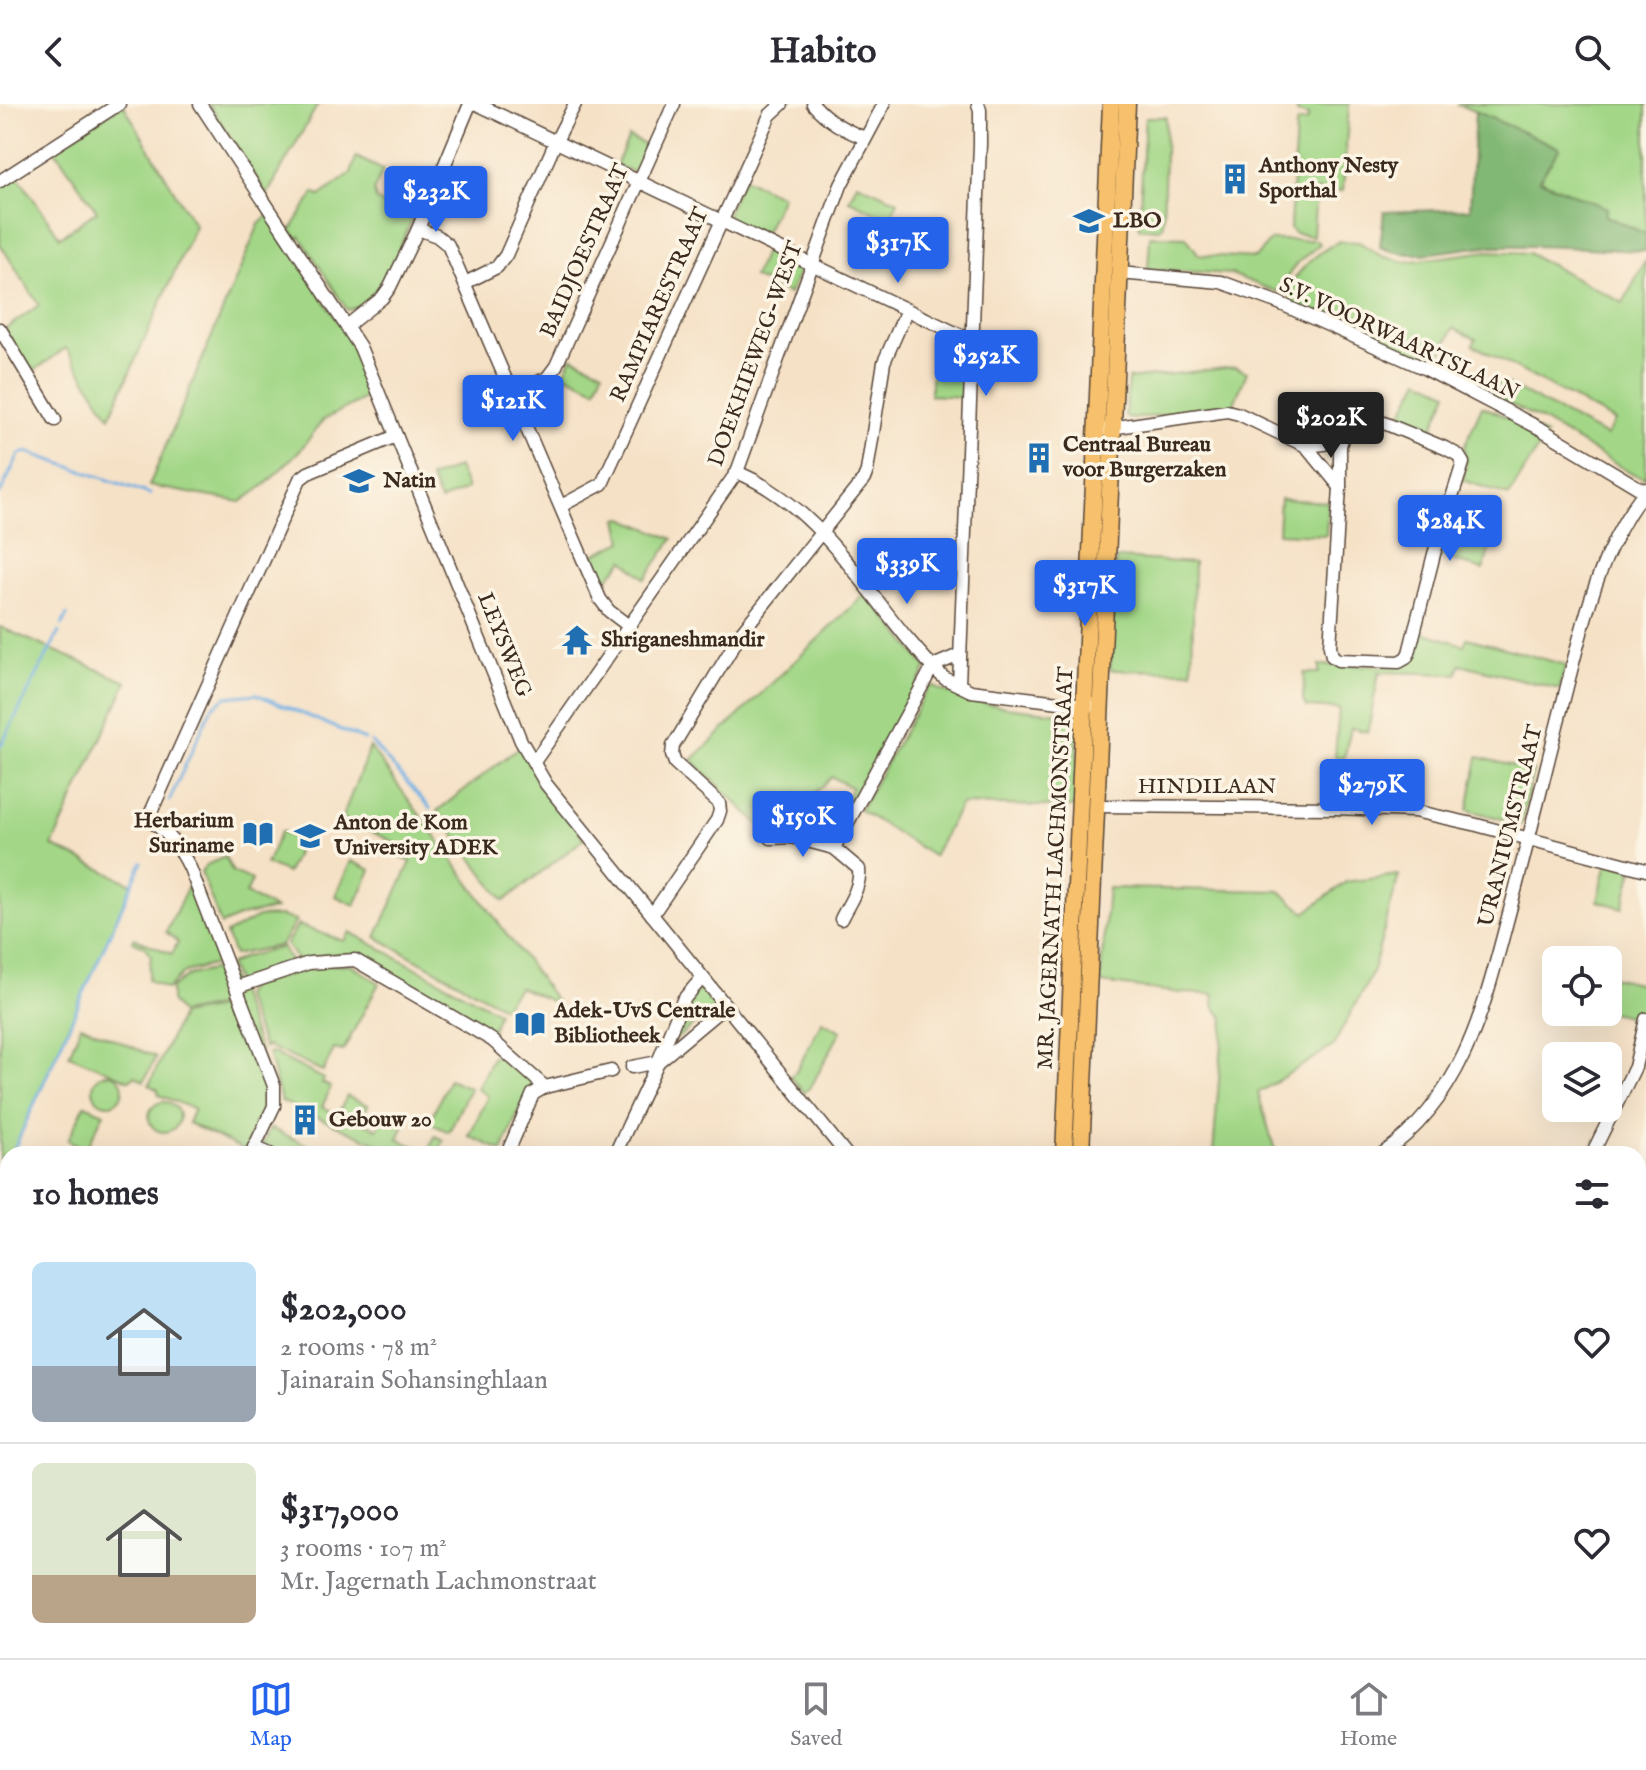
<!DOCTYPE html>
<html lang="en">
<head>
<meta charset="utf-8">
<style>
	:root { --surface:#fff; --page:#f2f2f3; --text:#2b2b33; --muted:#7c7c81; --line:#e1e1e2; --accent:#2563eb }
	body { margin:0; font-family:"IM FELL English",serif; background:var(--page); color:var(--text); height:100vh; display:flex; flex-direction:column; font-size:30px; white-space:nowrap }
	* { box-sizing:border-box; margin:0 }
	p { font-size:26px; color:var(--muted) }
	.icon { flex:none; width:44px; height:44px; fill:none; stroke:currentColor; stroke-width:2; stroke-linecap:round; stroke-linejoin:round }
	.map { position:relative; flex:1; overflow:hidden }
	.drawer { position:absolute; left:0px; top:1042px; width:1646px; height:512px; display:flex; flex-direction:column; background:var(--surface); border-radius:24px 24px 0 0; box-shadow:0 8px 32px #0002 }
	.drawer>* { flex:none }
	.tools { position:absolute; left:1542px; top:842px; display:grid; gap:16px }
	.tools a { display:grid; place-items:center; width:80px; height:80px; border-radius:12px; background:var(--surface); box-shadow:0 8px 32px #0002; font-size:40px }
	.price { position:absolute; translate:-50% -68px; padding:0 18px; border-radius:8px; background:var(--accent); color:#fff; font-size:26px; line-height:52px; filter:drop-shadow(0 2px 4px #0008) }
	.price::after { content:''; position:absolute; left:50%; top:48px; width:24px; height:18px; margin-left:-12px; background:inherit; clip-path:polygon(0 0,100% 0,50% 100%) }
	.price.on { background:#222; color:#fff }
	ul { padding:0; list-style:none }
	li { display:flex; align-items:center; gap:24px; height:200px; padding:0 32px }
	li+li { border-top:2px solid var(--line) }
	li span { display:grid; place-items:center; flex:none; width:224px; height:160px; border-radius:12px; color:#555 }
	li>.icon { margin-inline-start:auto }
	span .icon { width:96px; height:96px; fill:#fffc; stroke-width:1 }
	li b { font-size:34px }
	h2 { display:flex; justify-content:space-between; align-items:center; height:96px; padding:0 32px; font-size:34px }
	header { display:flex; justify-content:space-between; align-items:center; height:104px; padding:0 32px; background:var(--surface); font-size:36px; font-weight:800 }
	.dock { display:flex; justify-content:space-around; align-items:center; height:112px; border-top:2px solid var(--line); background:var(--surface); font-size:22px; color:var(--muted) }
	.dock a { display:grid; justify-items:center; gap:4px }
	.dock .on { color:var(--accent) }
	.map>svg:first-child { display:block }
	.green { fill:#a3d787; stroke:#6f8052; stroke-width:2 }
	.forest { fill:#82b874; stroke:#5e7149; stroke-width:2 }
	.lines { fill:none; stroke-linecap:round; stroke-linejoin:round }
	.stream { stroke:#6faee2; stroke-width:3 }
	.canal { stroke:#6faee2; stroke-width:10 }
	.minor-casing { stroke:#574537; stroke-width:15 }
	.major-casing { stroke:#574537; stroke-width:19 }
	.minor { stroke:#fff; stroke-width:12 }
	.major { stroke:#f7c06c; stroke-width:16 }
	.labels { text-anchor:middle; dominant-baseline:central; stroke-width:7; stroke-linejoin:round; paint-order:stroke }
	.poi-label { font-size:22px; font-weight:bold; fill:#3b2a1e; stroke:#fcf5e5; text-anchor:start }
	.street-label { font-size:22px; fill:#3b2a1e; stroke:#fcf5e5 }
</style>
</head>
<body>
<header><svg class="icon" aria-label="back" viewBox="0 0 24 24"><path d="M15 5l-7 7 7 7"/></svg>Habito<svg class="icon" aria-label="search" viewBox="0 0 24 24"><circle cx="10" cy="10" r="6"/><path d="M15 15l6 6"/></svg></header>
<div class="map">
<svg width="1646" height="1554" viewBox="0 0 1646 1554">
	<rect width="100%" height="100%" fill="#fcf5e5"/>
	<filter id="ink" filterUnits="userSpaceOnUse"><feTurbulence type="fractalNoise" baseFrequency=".0125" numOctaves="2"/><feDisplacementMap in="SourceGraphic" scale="16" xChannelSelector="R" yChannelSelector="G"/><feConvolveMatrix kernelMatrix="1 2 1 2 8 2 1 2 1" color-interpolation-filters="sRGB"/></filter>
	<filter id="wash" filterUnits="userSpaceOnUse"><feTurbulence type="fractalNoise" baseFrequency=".006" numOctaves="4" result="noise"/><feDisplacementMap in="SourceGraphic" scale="32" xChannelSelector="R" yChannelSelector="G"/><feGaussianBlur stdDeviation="1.8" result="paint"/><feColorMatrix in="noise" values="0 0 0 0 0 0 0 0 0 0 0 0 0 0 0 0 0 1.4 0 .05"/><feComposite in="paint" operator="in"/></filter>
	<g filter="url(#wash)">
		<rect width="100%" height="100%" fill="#f5e1c6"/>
		<g class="green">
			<path d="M123,0L195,122L110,313L66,244L31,269L4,226L39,201L0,140V82L17,71L60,133L97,107L54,45Z"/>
			<path d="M209,0H318L267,91Z"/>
			<path d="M1297,0H1349L1343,87L1316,86L1313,132L1294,129L1290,124L1296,22L1298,18H1306L1308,15V12L1297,9Z"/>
			<path d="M1457,0H1646V130L1605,112L1607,104L1539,76L1559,44Z"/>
			<path d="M1145,13H1166L1163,120L1160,125L1139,124Z"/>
			<path d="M629,33L650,43L638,70L616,61Z"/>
			<path d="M356,53L383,66L374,86L376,96L412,116C398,143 382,201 347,206L300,132L297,135L291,126L314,89L320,92L351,69Z"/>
			<path d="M743,74L782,92L763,132L729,116L727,109Z"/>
			<path d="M857,79L898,97L890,115L849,96Z"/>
			<path d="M269,111L353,241L374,289L323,316L301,345L266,380L241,398L149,382L259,120Z"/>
			<path d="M1150,132L1186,133L1199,151L1255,154L1271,136H1316L1320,140L1296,160L1277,188L1231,170L1148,165Z"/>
			<path d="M1339,137L1359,138L1381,152L1406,158L1488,147L1528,149L1623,199L1646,156V374L1631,369L1541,316L1491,291L1499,276L1606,332L1615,317L1473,241L1476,235L1453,224L1436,262L1292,198L1288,189C1296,165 1317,149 1339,137Z"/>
			<path d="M765,148L801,164L789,190L753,173Z"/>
			<path d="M572,253L603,267L596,285L564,270Z"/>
			<path d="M1235,263L1247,268L1233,302L1132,315L1125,312L1128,275Z"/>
			<path d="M932,268L964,272L961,293L930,291Z"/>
			<path d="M1420,275L1448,288L1429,333L1397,318Z"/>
			<path d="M1482,302L1546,331L1509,392L1463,376L1466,360L1464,343Z"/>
			<path d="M458,363L467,385L440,397L430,374Z"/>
			<path d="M1280,395L1328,398L1326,431L1278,429Z"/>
			<path d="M1451,412L1495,428L1483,466L1438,451Z"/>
			<path d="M623,414L673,435L645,475L624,456L604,478L593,451L623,437L618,415Z"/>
			<path d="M1118,454L1194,459L1192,567L1110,566L1116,456Z"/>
			<path d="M866,489L927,563L832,737L829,739L764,732L781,724L824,735L852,684L832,673L782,720L766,727L692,656Z"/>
			<path d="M0,523L127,578L52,742L132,780L12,1050H8V1059L0,1077Z"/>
			<path d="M1419,527L1464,541L1467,534L1566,561L1559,585L1460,560L1457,570L1379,568L1368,628L1351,624L1344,654L1335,652L1339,605L1307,603L1303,596L1304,569H1319V561L1397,562Z"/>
			<path d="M930,581C975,604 1028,605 1078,611L1076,703L961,700L933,752L860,706Z"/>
			<path d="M521,642L584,735L504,797L437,707Z"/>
			<path d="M370,643L558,900L519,883L503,903L376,833L411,758L392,747L396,739L342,714Z"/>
			<path d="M1478,653L1533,667L1521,720L1468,706Z"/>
			<path d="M281,727L302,737L287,769L266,760Z"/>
			<path d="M225,753L233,768L252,776L246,790L275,805L241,812L221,821L201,768L206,761Z"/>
			<path d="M351,757L371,766L355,801L335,792Z"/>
			<path d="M1607,758L1633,765L1623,804L1598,797Z"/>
			<path d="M1399,771L1372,870L1333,942L1258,989L1276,1050H1213L1224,914L1215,904L1213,890L1181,889L1100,879L1108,784L1280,787L1305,809L1346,778Z"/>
			<path d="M188,782L223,858L185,868L167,885L148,876L151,852L144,842L132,837L134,834L172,850L178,838L166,828Z"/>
			<path d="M281,812L296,817L281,841L234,851L226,830L258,813Z"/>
			<path d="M298,821L344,837L350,828L498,908L491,930L359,851L332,850L298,857L286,840Z"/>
			<path d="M282,843L294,864L238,881L229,861L242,854Z"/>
			<path d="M350,860L379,879L343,947L334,945L323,968L268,942L264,944L243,891L249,883L314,862Z"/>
			<path d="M226,863L235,884L219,902L180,909L171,897V884L189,871Z"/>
			<path d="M1608,872L1646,881V901L1642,916L1608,907Z"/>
			<path d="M237,885L273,983L272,1002L250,1049L188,1019L194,1005L159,991L158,986L149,981L181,911L219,904Z"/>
			<path d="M700,886L707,887L716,898L715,903L675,936L671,934L689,894Z"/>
			<path d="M822,917L841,927L812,981L804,989L790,972L796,968Z"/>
			<path d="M81,921L156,953L144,977L135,972L129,976L69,951Z"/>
			<path d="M268,949H273L324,975L322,979L331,983L322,1003L338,1010L347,992L368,1001L361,1017L377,1025L385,1010L405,1018L398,1035L428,1048L435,1032L444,1036L438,1050H401L281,997Z"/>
			<path d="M505,951L539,982L526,990L502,1047L469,1032L488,992L477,985L493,952Z"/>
			<circle cx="108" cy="985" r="15"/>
			<path d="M449,975L470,984L449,1028L429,1019Z"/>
			<circle cx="164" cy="1013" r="15"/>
			<path d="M85,1001L104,1009L86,1045L68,1036Z"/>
			<path d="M270,1024L327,1050H275L261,1044Z"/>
			<path d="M1638,1209L1646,1214V1350L1638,1351Z"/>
			<path d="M0,1398L8,1401V1546H387L384,1554H0Z"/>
			<path d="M1646,1422V1554H1632L1633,1550L1619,1546H1638V1447Z"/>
			<path d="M623,1546H809L804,1554H641Z"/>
			<path d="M927,1546H1256L1262,1549L1259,1554H923Z"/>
		</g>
		<path class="forest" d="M1475,7L1560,44L1539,76L1607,104L1605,112L1646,130V147C1594,145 1542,140 1490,142C1453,143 1415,159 1380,143L1384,108L1470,105Z"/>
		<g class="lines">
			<g class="stream">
				<path d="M0,390L19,350L27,348L150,390"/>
				<path d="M62,521L67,511"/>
				<path d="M371,638L430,704"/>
				<path d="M0,643L59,528"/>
				<path d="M169,697L212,603L226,593L256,590L365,636"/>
				<path d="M12,1050L142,758"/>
				<path d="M0,1077L8,1059"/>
				<path d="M384,1554L387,1546"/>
			</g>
			<path class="canal" d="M0,1230L6,1232"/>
		</g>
	</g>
	<g filter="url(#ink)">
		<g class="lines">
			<g class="minor-casing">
				<g id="minor">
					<path d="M200,0L360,243L521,637L546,680L846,1050"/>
					<path d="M477,0L970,236"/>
					<path d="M813,0C828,17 844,26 865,34"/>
					<path d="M0,77L119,0"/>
					<path d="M418,125L437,132L448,141L600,495L609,507L630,523"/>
					<path d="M1119,169L1221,178L1279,199L1426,265L1541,325L1644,387"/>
					<path d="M465,179L497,163L506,151L556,37L575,0"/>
					<path d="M348,221L382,194L390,183L418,125L470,0"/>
					<path d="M0,225L55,316"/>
					<path d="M512,290L547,274L556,262L674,0"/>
					<path d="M1362,310L1445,344L1458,351L1463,359L1434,450L1409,549L1406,554L1399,558L1338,556L1332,552L1330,543L1340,383V342L1345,324L1355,313Z"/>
					<path d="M1104,325L1227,307L1239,310L1306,342L1340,383"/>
					<path d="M1306,342L1324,340L1342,331"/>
					<path d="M737,368C833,409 872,506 944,574L971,587L1091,602"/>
					<path d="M561,402L602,380L770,11L782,0"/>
					<path d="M959,581L980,40V6L978,0"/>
					<path d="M534,658L737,368L841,81L884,0"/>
					<path d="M1096,702L1336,704L1414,707L1473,720L1646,766"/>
					<path d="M771,734L792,733L834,744L859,765C861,783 849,799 841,815"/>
					<path d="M834,744L933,562L959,551"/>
					<path d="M652,811L717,716L720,707L719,699L675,659L672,651L673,642L741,529L864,375L867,367L884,258L907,206"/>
					<path d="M237,883L309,859L355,856L492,936L545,983"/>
					<path d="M632,963L658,958L683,896L702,874"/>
					<path d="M254,1043L270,1050"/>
					<path d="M251,1050L274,1002V982L190,764C179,742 169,729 148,715L300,375L308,369L396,332"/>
					<path d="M507,1050L533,990L545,983L611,967"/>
					<path d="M615,1050L658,958L725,902"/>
					<path d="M1382,1050C1461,996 1483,908 1506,821C1526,747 1544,672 1563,598C1583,521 1597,449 1646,385"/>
					<path d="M1592,1050L1635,963L1646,915"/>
					<path d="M0,1170L8,1175"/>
					<path d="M8,1243L3,1259L8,1262"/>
					<path d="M1638,1408L1641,1416L1638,1436"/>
					<path d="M1263,1554L1267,1546"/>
					<path d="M1606,1554L1609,1546"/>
				</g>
			</g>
			<g class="major-casing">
				<g id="major">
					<path d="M1064,1050L1111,0"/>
					<path d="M1081,1050L1127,0"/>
					<path d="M915,1554L919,1546"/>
				</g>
			</g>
			<use href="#minor" class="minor"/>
			<use href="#major" class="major"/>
		</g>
	</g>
	<defs>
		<g id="building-bare" transform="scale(2.4)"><path d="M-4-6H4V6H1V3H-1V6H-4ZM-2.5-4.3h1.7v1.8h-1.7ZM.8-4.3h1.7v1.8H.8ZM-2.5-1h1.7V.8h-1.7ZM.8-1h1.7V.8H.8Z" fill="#1f6fb2" stroke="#fcf5e5" stroke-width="2.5" paint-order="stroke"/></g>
		<g id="school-bare" transform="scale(2.4)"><path d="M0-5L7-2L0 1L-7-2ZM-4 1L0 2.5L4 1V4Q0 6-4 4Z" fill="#1f6fb2" stroke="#fcf5e5" stroke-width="2.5" paint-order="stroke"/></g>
		<g id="temple-bare" transform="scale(2.4)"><path d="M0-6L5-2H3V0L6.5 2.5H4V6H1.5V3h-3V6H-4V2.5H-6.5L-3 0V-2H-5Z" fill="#1f6fb2" stroke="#fcf5e5" stroke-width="2.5" paint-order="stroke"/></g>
		<g id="library-bare" transform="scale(2.4)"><path d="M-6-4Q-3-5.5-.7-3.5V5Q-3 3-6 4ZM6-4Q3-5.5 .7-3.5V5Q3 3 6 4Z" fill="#1f6fb2" stroke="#fcf5e5" stroke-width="2.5" paint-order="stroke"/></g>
		<g id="university-bare" transform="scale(2.4)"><path d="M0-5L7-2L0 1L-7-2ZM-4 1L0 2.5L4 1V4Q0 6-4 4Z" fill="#1f6fb2" stroke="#fcf5e5" stroke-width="2.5" paint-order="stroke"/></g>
	</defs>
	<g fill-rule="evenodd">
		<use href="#building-bare" x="1235" y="75"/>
		<use href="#school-bare" x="1089" y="117"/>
		<use href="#building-bare" x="1039" y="354"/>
		<use href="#school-bare" x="359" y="377"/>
		<use href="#temple-bare" x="577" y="536"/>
		<use href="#library-bare" x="258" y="730"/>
		<use href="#university-bare" x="310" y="732"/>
		<use href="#library-bare" x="530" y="920"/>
		<use href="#building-bare" x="305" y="1016"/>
	</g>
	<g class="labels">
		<g class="poi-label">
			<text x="1259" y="62">Anthony Nesty<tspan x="1259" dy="25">Sporthal</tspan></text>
			<text x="1113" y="117">LBO</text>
			<text x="1063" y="341">Centraal Bureau<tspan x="1063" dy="25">voor Burgerzaken</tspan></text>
			<text x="383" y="377">Natin</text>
			<text x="601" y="536">Shriganeshmandir</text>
			<text x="234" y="717" text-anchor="end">Herbarium<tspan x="234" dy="25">Suriname</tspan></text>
			<text x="334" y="719">Anton de Kom<tspan x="334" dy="25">University ADEK</tspan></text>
			<text x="554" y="907">Adek-UvS Centrale<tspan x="554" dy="25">Bibliotheek</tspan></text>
			<text x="329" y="1016">Gebouw 20</text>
		</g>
		<g class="street-label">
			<text transform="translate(585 147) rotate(-66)">BAIDJOESTRAAT</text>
			<text transform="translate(660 201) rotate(-66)">RAMPIARESTRAAT</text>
			<text transform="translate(1399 235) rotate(25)">S.V. VOORWAARTSLAAN</text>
			<text transform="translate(756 250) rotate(-70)">DOEKHIEWEG-WEST</text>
			<text transform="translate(504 541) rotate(68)">LEYSWEG</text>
			<text x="1207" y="683">HINDILAAN</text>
			<text transform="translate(1511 722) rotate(-76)">URANIUMSTRAAT</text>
			<text transform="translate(1056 764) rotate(-87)">MR. JAGERNATH LACHMONSTRAAT</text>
		</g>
	</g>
</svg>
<div class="tools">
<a><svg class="icon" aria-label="locate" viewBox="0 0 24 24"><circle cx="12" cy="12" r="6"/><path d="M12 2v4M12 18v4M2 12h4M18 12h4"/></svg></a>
<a><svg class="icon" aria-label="layers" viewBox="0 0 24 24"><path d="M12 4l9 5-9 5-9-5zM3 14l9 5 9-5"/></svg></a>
</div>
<b class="price" style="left:436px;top:130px">$232K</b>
<b class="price" style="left:898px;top:181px">$317K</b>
<b class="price" style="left:986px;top:294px">$252K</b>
<b class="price" style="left:513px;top:339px">$121K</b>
<b class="price on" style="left:1331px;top:356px">$202K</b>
<b class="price" style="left:1450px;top:459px">$284K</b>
<b class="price" style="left:907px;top:502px">$339K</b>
<b class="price" style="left:1085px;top:524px">$317K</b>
<b class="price" style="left:1372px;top:723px">$279K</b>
<b class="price" style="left:803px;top:755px">$150K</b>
<section class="drawer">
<h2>10 homes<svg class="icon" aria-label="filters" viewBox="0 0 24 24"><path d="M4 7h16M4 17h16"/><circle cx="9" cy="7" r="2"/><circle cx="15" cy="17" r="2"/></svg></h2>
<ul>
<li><span style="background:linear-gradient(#bfe0f5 65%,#9aa5b1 0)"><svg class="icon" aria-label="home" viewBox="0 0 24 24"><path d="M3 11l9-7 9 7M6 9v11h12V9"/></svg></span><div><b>$202,000</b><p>2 rooms · 78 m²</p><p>Jainarain Sohansinghlaan</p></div><svg class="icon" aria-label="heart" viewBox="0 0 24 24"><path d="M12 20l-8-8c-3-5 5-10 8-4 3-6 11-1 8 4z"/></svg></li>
<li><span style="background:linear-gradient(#dfe7d0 70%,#b9a48a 0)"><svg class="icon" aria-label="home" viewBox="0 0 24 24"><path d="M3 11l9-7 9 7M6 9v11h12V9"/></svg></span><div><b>$317,000</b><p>3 rooms · 107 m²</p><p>Mr. Jagernath Lachmonstraat</p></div><svg class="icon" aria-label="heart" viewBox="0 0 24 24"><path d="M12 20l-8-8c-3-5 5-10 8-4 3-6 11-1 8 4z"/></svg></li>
</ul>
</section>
</div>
<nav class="dock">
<a class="on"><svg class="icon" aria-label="map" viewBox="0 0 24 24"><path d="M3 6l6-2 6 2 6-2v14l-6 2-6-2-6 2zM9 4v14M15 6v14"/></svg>Map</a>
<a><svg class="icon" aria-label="saved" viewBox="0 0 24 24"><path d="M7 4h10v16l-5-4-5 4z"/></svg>Saved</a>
<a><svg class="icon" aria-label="home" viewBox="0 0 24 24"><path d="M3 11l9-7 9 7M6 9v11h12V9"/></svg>Home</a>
</nav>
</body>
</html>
